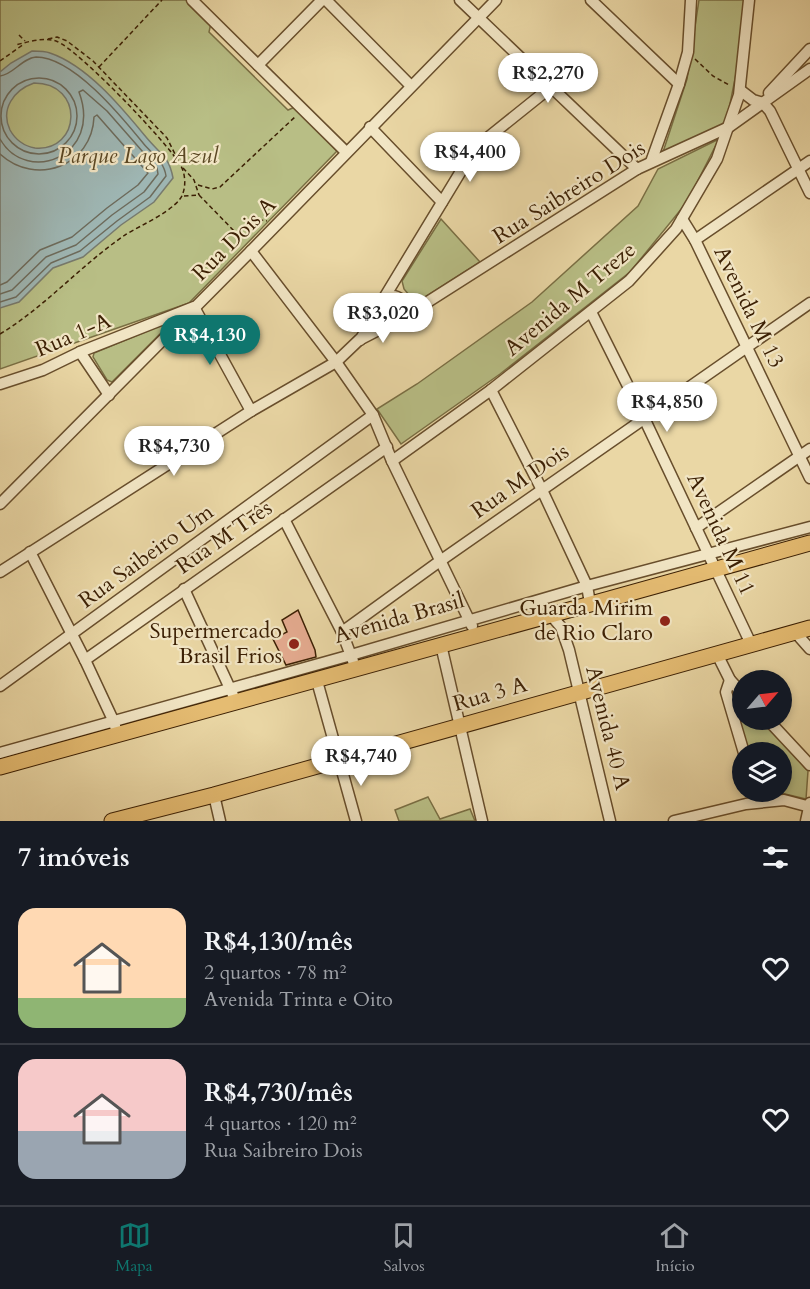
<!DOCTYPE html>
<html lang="pt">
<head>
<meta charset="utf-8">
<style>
	:root { --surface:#171b24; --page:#20242c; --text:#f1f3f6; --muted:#9ea1a6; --line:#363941; --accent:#0f766e }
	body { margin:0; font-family:Cardo,serif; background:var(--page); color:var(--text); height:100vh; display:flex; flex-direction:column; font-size:22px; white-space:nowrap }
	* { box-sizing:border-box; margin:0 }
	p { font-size:20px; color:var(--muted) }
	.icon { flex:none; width:33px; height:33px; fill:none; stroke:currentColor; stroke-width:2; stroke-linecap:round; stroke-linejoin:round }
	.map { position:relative; height:821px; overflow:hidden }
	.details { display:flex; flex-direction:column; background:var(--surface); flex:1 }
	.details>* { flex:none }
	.needle { width:39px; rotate:62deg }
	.buttons { position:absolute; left:732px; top:670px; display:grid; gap:12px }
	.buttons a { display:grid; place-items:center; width:60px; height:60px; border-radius:50%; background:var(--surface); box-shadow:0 3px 9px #0003; font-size:30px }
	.price { position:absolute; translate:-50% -51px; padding:0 14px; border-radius:21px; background:#fff; color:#222; font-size:20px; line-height:39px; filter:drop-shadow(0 2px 3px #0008) }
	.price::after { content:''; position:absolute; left:50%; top:36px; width:18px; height:14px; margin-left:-9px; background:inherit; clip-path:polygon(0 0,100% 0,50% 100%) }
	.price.on { background:var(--accent); color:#fff }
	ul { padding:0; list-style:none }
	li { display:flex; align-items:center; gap:18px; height:150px; padding:0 18px }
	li+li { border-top:2px solid var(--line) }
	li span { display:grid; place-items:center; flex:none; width:168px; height:120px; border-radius:18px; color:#555 }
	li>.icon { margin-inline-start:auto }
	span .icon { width:72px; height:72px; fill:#fffc; stroke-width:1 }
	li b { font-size:26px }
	h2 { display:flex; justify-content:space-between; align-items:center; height:72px; padding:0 18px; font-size:26px }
	.tab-bar { display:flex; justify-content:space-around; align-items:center; height:84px; border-top:2px solid var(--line); background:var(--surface); font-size:16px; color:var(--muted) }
	.tab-bar a { display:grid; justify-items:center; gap:3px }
	.tab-bar .on { color:var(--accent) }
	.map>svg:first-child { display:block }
	.green { fill:#b8be85; stroke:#7a6f44; stroke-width:1.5 }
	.water { fill:#9eb6b3; stroke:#777a6d; stroke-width:1.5; fill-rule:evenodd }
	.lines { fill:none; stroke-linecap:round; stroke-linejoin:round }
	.shore { stroke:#6d6b5c; stroke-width:1.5 }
	.building { fill:#e6ac91; stroke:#3c2004; stroke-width:1.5 }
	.minor-casing { stroke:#684e2c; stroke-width:13 }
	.primary-casing { stroke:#3c2004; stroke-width:17 }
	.path { stroke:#3c2004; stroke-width:1.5; stroke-dasharray:4.5 3; stroke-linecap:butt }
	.minor { stroke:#f1e5c4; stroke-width:10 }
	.primary { stroke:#e5bc72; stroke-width:15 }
	.poi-dot { fill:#8f2418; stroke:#f1e5c4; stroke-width:2 }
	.labels { text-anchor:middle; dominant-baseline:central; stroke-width:4.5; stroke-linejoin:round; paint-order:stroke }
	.park-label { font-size:22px; font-style:italic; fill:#5b4824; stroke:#f1e5c4 }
	.street-label { font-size:22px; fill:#3c2004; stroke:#f1e5c4 }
	.poi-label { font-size:22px; fill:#3c2004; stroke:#f1e5c4; text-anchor:end }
</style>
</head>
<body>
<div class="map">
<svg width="810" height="821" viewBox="0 0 810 821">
	<rect width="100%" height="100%" fill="#ead7a5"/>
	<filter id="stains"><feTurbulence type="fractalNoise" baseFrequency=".00333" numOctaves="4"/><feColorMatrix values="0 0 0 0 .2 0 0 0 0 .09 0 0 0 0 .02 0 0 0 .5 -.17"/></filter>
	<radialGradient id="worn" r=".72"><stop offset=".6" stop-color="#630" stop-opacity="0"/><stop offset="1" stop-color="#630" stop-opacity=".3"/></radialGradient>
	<g class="green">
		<path d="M0,0H187L211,23L209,32L288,110L295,107L337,151L189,303L0,369Z"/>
		<path d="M699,0H744L741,49L726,124L663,152L687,79Z"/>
		<path d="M719,139L687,202L630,272L500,374L401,444L377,409L417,384L532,302L638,206L658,169Z"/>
		<path d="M441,219L480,262L419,301L415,302L404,289L402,281Z"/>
		<path d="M162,325L164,330L112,382L107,380L93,357L94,353Z"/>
		<path d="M736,689L742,697V720H763L808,771L806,799L781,793L762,796L761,792H782V753H749L731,692Z"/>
		<path d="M428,797L440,819L470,809L475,821H399L395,810Z"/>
	</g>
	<path class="water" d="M32,51C38,51 45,51 50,53C88,66 122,108 146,137C160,154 169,156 173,178L154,202L121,225L83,257L53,268L19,302L0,308V72L11,63ZM34,83C85,83 81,152 35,148C24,146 15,139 10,130C0,109 14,90 34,83Z"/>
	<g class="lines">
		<g class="shore">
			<path d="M0,76C13,75 22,58 36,57C73,57 121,116 143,143C152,154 164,161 166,176L150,197L117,221L80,251L51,263L16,297L0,302"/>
			<circle cx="39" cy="116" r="38"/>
			<path d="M0,139C27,186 103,156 79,92L83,90L107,111L157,168L158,174L144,192L112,215L76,245L46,257L12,290L0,294"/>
			<path d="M0,154C36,187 92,166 94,117L97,115L148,173L138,185L107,208L72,237L40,250L7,282L0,285"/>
		</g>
	</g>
	<path class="building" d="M298,610L315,650L316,657L286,665L273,639L287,632L282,620Z"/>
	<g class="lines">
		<g class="minor-casing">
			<g id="minor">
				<path d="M192,0L346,152"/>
				<path d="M326,0L411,86"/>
				<path d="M460,0L637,169"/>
				<path d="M591,0L679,84"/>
				<path d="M258,65L322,0"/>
				<path d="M740,90L753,100L763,103L770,111L810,193"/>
				<path d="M769,93L810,49"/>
				<path d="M370,127L442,202"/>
				<path d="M651,162L679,84L688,52L691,0"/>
				<path d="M682,219L695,240L810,478"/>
				<path d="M695,240L810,161"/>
				<path d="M251,251L336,362L373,415L392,461L472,626"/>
				<circle cx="392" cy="309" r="13"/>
				<path d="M384,298L475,148L551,87"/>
				<path d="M591,312L644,418L751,644"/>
				<path d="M404,317L637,169L729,127L810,69"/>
				<path d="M360,340L379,310"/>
				<path d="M80,352L109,395"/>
				<path d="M0,384L43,370L80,352L194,307L251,411"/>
				<path d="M491,390L542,490L587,586L590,603"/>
				<path d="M392,461L491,390L629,281L676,229L717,159L739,95L749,0"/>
				<path d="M0,504L251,251L496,0"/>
				<path d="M284,519L342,632L353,661"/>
				<path d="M696,528L810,449"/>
				<path d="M30,552L85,660L113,720L118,735"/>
				<path d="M0,572L251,411L336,362L359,340L392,323"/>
				<path d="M184,589L233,695"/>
				<path d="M550,614L561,627L569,650L610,821"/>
				<path d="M342,632L440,561L810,303"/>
				<path d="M795,632L810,649"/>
				<path d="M441,645L482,821"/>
				<path d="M717,654L730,680L742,693"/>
				<path d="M85,660L387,447"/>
				<path d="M730,680L726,692L744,753"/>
				<path d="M317,681L356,821"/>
				<path d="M0,686L373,415"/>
				<path d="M768,720L810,765"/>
				<path d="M0,753L351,655L587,586L810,527"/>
				<path d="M214,795L220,821"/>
				<path d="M674,821L746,804L784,800L810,807"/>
				<path d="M806,821L810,803"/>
			</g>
		</g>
		<g class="primary-casing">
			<g id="primary">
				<path d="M0,767C270,694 540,618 810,543"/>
				<path d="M112,821L214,795L810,628"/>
			</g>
		</g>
		<g class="path">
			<path d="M19,35L25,41"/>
			<path d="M48,39L57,37L67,41L93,61L167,138L179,162"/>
			<path d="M695,59L713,76L729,85"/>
			<path d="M0,61L24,44"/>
			<path d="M99,67L162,0"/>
			<path d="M183,168L194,180L199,195"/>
			<path d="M198,185L212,189L220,187L296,116"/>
			<path d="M184,196L199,195L238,235L247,234L261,220L267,221"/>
			<path d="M0,334C45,307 81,265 125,235C139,226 179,209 183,193C186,185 185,173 181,166C169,144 77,48 56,41C43,37 28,42 15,45"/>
		</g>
		<use href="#minor" class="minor"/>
		<use href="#primary" class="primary"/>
	</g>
	<g class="poi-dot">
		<circle cx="665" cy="621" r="6"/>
		<circle cx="294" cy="644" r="6"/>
	</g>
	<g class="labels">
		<g class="park-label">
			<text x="138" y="156">Parque Lago Azul</text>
		</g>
		<g class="street-label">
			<text transform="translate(569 192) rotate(-32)">Rua Saibreiro Dois</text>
			<text transform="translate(234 239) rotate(-45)">Rua Dois A</text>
			<text transform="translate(570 299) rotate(-40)">Avenida M Treze</text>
			<text transform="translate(749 307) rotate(64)">Avenida M 13</text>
			<text transform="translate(73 335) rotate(-23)">Rua 1-A</text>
			<text transform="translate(520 481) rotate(-35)">Rua M Dois</text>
			<text transform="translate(721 534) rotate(65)">Avenida M 11</text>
			<text transform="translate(224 537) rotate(-35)">Rua M Três</text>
			<text transform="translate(146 556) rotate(-36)">Rua Saibeiro Um</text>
			<text transform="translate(399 618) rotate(-16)">Avenida Brasil</text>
			<text transform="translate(490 694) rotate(-16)">Rua 3 A</text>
			<text transform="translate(608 728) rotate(76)">Avenida 40 A</text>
		</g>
		<g class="poi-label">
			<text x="653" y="608">Guarda Mirim<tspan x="653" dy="25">de Rio Claro</tspan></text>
			<text x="282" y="631">Supermercado<tspan x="282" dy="25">Brasil Frios</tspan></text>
		</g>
	</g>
	<rect width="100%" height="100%" filter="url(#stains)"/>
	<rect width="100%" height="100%" fill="url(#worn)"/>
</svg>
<div class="buttons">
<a><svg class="needle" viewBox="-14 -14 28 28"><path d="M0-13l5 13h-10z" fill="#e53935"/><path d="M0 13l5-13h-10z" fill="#9ea1a6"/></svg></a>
<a><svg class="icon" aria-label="layers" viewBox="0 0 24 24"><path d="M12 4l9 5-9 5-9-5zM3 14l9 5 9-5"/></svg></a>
</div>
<b class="price" style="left:548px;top:104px">R$2,270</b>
<b class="price" style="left:470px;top:183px">R$4,400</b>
<b class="price" style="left:383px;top:344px">R$3,020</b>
<b class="price on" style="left:210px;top:366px">R$4,130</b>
<b class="price" style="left:667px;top:433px">R$4,850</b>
<b class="price" style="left:174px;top:477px">R$4,730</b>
<b class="price" style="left:361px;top:787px">R$4,740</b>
</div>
<section class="details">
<h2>7 imóveis<svg class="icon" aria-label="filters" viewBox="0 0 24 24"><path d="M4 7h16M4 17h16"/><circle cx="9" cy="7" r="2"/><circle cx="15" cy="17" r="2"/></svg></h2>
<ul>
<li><span style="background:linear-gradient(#ffd9b3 75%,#8fb573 0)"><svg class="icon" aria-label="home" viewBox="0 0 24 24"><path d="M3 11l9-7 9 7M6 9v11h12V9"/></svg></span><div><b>R$4,130/mês</b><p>2 quartos · 78 m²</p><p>Avenida Trinta e Oito</p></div><svg class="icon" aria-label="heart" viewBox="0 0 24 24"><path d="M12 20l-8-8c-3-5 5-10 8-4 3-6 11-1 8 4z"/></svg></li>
<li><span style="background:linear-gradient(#f6c9c9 60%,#9aa5b1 0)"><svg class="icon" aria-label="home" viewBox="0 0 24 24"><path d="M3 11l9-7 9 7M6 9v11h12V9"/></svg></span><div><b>R$4,730/mês</b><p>4 quartos · 120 m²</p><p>Rua Saibreiro Dois</p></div><svg class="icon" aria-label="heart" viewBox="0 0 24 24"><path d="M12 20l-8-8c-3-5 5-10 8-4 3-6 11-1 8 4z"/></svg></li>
</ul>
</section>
<nav class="tab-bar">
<a class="on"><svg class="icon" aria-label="map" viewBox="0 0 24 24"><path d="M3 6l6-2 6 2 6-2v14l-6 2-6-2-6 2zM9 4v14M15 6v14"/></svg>Mapa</a>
<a><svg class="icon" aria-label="saved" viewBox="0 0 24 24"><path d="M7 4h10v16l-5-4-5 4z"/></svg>Salvos</a>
<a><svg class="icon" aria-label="home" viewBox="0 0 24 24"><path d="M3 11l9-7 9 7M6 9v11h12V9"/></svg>Início</a>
</nav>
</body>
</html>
